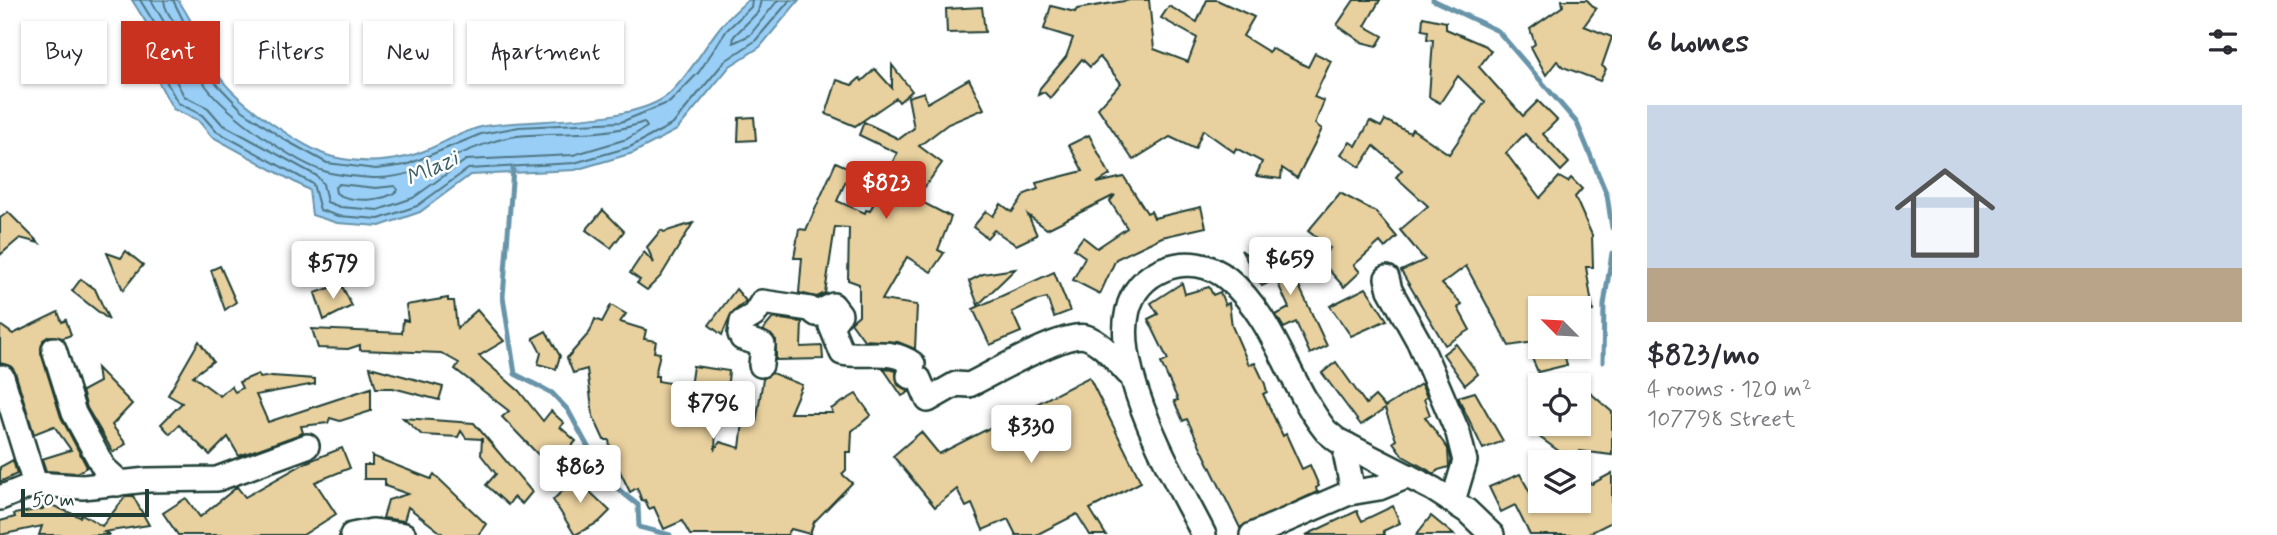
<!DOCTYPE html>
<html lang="en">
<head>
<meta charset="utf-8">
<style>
	:root { --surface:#fff; --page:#f2f2f3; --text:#2b2b33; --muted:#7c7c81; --line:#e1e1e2; --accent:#c8321e }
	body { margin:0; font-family:Mynerve,sans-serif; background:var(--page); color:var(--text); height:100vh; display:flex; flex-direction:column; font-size:26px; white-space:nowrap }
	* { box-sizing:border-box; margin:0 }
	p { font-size:23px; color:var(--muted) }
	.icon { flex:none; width:38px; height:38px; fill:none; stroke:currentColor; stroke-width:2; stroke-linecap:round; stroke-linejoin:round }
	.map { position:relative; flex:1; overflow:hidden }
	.sheet { display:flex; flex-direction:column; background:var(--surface); width:665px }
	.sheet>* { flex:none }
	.banner { position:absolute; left:21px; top:21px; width:665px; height:63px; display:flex; gap:14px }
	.needle { width:46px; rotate:294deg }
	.tools { position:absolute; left:1528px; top:296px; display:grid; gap:14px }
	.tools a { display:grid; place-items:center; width:63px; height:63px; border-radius:0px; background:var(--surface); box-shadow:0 2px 5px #0004; font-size:35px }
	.scale { position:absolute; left:21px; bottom:18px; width:128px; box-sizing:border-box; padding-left:7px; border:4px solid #1f3d34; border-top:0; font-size:19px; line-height:24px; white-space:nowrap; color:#1f3d34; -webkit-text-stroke:5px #fff; paint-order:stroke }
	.price { position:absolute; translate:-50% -60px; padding:0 16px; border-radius:7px; background:#fff; color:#222; font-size:23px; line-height:46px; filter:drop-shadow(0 2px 4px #0008) }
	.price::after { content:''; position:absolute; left:50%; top:42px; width:21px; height:16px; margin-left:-10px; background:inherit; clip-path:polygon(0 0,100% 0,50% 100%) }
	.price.on { background:var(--accent); color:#fff }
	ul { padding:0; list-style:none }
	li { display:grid; align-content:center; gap:14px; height:371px; padding:0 35px }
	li+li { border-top:2px solid var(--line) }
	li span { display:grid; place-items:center; height:217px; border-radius:0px; color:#555 }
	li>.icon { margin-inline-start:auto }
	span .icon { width:126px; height:126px; fill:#fffc; stroke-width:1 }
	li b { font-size:30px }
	h2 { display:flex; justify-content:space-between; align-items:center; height:84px; padding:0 35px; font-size:30px }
	.tag { padding:0 24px; border-radius:0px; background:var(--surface); box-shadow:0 2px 5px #0004; font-size:24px; line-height:63px }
	.tag.on { background:var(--accent); color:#fff }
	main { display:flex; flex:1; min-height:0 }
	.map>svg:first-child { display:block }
	.water { fill:#99cef7; stroke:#6894a9; stroke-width:2 }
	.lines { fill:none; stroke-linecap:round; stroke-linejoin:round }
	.shore { stroke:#507782; stroke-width:2 }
	.stream { stroke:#6894a9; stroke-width:5 }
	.building { fill:#e9d19f; stroke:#1f3d34; stroke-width:2 }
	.minor-casing { stroke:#1f3d34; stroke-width:28 }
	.minor { stroke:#fff; stroke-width:23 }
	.labels { text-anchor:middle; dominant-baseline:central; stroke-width:5; stroke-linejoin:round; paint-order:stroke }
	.water-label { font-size:23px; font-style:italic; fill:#3e6165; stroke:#fff }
</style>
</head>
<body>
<main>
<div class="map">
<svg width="1612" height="535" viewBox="0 0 1612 535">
	<rect width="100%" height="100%" fill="#fff"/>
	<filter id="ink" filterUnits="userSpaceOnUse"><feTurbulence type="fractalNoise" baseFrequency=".0143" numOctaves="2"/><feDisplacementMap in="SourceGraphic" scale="14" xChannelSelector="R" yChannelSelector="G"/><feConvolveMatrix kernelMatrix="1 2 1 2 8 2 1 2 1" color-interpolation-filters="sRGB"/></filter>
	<g filter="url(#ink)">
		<path class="water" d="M132,0H178C195,24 204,50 218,74C231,98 306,151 333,157C355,162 379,163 401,158C430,153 456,132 485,126C532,118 636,125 670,93C691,73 703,48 721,26C729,17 739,8 748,0H799L760,47L730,66L677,130L633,153L575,170L470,175L420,212L380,226L337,223L312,215L309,190L211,136L198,120L173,109L159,83L157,49L152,32Z"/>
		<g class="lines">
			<g class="shore">
				<path d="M140,0L158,29L164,48L166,81L178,103L202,115L216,131L313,184L320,210L338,216L379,219L417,206L468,169L574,163L630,147L673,124L725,61L755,41L790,0"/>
				<path d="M151,0L167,27L173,46L175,79L184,96L208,108L222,124L317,176L323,184L327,202L340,207L378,210L413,198L466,160L573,155L627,139L647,127L644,122C602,138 560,131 517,136C468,143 424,179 374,178C360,177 341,176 327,172C295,164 225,112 206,86C196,71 192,52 184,37C178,24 165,15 164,0"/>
				<path d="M173,0L213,80L242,110L285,140L327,163L376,169L406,165L481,134L519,127L621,122L670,102L699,72L727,30L751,7L752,0"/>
				<path d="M761,0L758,12L734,36L733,43L750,35L778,0"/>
				<path d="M339,184L376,188L395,186L398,190C385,202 351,203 336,193L335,187Z"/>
			</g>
			<g class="stream">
				<path d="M1433,0L1498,31L1577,123L1607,195L1612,228"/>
				<path d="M513,169L503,297L515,374L552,393L568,410L594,458L613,485L638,505L639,527L670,535"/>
				<path d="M1603,362L1604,305L1612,253"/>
			</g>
		</g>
		<g class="building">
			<path d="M1130,0H1149L1154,49L1188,62L1197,38L1161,18L1169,6L1197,22L1207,0H1217L1254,17L1243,36L1269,52L1271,48L1308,67L1315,53L1331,61L1314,97L1324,101L1315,124L1322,129L1297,178L1282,168L1281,179L1256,176L1262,162L1236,148L1234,152L1203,130L1195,149L1170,137L1133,160L1098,108L1121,83L1100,57L1090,67L1082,59L1050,98L1044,92L1038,95L1040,88L1066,57L1073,38L1044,29L1051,6L1075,12L1077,9Z"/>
			<path d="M1354,0H1380L1365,26L1383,36L1377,46L1361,42L1337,25Z"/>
			<path d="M1562,0H1587L1596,9L1584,26L1612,37L1602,66L1606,69L1600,81L1563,67L1557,61L1546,75L1531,47L1535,44L1530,29L1563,6Z"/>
			<path d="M982,7L985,32L947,33L946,9Z"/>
			<path d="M1423,17L1446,22V29L1486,46L1491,51L1479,67L1523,116L1538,101L1557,120L1543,134L1569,163L1561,171L1525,134L1506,153L1540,198L1559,177L1568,182L1571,178L1582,189L1575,197L1592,235L1593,267H1586L1593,311L1578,314V308H1533L1534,342L1509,346L1466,266L1442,284L1462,304L1458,308L1470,330L1445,345L1401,271L1425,260L1400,230L1428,206L1396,177L1402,170L1374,146L1360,167L1341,154L1350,142L1356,146L1370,121L1381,127L1385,120L1410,133L1412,129L1449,154L1485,102L1458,76L1440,103L1429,97L1433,40L1427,39L1428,31L1422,30Z"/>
			<path d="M892,65L912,91L899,102L896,98L855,126L826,114L837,80L852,85L860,78L862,81L875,69L892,88Z"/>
			<path d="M969,79L984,109L948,124L919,146L942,163L916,199L951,217L938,250L944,253L931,272L907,257L882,300L917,305L915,349L898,342L864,340L851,322L859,315V284L848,280L849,228L835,227L825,293L817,297L799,293L802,258H794L799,229L806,230L836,162L851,169L837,201L865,213L866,210L870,211L897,153L859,135L864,122L899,139L914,128L908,97L924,92L927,103Z"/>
			<path d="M754,117L756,140L738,141L739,118Z"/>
			<path d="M1089,135L1110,175L1097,183L1124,177L1147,213L1151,211L1154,218L1201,207L1206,227L1162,237L1116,259L1100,294L1073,280L1085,257L1074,249L1083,237L1097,248L1127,228L1110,201L1115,195L1047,229L1028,215L1037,235L1016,245L994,230L987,238L973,227L986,211L993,216L1001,204L1012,212L1025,194L1038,189L1036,183L1083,171L1069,145Z"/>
			<path d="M1340,193L1376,212L1397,237L1385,248L1380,242L1354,265L1360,272L1344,287L1319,259L1330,248L1308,231Z"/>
			<path d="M603,210L624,231L611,248L586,230Z"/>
			<path d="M8,212L39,243L20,238L0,255V218Z"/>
			<path d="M693,223L661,276L647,290L637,283L640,280L630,273L644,252L654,263L647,247L661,230L664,232Z"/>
			<path d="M1288,242L1296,258L1290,261L1291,269L1327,346L1310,354L1296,322L1284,328L1276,315L1289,308L1276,279L1262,286L1241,250L1265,268Z"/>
			<path d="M126,251L143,265L123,290L107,253L121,258Z"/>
			<path d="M220,266L236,302L225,310L211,270Z"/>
			<path d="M1015,269L978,305L969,281L983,274Z"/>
			<path d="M1054,272L1070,311L1054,317L1047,298L1035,301L1012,312L1021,332L990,345L973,309Z"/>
			<path d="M81,279L95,289L109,320L72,291Z"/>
			<path d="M1182,283L1185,294L1209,287L1213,295L1220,292L1225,305L1229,303L1232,326L1249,365L1255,363L1265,384L1267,392L1263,394L1283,436L1286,434L1302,469L1310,465L1319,486L1316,488L1317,492L1240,528L1187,419L1183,421L1174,401L1178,400L1161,363L1168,360L1148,319L1158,314L1151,303Z"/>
			<path d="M341,284L352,306L324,320L315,293Z"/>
			<path d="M1366,288L1387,320L1351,336L1330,306Z"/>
			<path d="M736,289L746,301L731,314L722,335L709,325Z"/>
			<path d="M448,298V301H454L457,328L477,310L504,341L479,356L519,391L543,421L551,411L564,423L560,427L576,441L552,469L502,417L509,411L455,369L459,363L441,353L360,350V345L348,349L318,348L312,329L402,333L403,320L408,321L406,305Z"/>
			<path d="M611,305L626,314L620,322L646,330L644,339L656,341L654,352L660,353L655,376H658V381L690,387L693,366L729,371L725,411H717L715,449L720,442L740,448L743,422L756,423L763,379L772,373L802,385L790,413H833L831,409L856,394L871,415L852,431L851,452H846V470L842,474L852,483L814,522L810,534L791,529L787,535H690L682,521L664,529L654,507L649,509L645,500L642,501L637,488L630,492L611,453L609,440H604L593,416L587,369L573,373L567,358L590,332L595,319L602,322Z"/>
			<path d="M58,312L62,322L66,320L71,335L63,338L49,336L43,340L41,353L61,417L87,467L77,473L46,471L42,459L71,450L54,426L34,434L15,372L11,366L0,363V325L13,334Z"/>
			<path d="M773,318L802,322L801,347L822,346L823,359L776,360V340L763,330Z"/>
			<path d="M546,331L560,356L556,369L538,364L541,353L533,338Z"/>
			<path d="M199,341L213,361L193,376L220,396L231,386L235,392L242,388L239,382L258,374L260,378L272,376L315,379V384L256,395L268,422L371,388V411L340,421L330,418L328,423L301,426L303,433L239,456L228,437L210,455L179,425L170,434L161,424L182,403L168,395Z"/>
			<path d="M1456,344L1478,374L1465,385L1443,354Z"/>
			<path d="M1554,346H1562L1567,365L1538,372L1531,356Z"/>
			<path d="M1336,362L1366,404L1375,396L1385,407L1421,384L1427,397L1424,399L1430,415L1425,417L1448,449L1449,467L1438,470L1435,474L1403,456L1393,442L1396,440L1385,409L1361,425L1322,373Z"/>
			<path d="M370,367L443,387L439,400L393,388H376Z"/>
			<path d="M97,368L132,404L112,425L126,444L113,452L87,408L82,391L99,382Z"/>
			<path d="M883,368L896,371L898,385L909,392L902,396Z"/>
			<path d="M1089,377L1141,482L1090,509L1106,535H1090L1077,514L1036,535H1016L1008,519L983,530L972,504L966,507L957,489L935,507L893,456L921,432L939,454Z"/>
			<path d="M1578,382L1612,412V455L1580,451L1574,462L1538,436L1548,424L1555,430L1559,426L1567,432L1572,424H1578Z"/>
			<path d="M1475,392L1503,441L1483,449L1458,397Z"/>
			<path d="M403,418L474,423L532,492L522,504L514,497L508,505L486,485L496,474L481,455L482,439L466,438L461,431L458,437L422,435Z"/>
			<path d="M342,448L350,468L315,482L336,514L303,535H178L163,513L186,498L200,517L237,487L245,497L307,462Z"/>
			<path d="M372,456L431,479L434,474L486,524L478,535H444L408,507L404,521L383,518L388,500L408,494L385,486V479H364V465H372Z"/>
			<path d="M13,460L17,474L0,482V467Z"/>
			<path d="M584,470L592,479L585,487L610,511L599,522L575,535L553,500Z"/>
			<path d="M1612,473V522L1586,535H1530L1515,505L1501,512L1489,487L1520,474L1539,509L1554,500H1578V478L1592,484Z"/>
			<path d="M126,496H133L149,525L104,532L110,535H39L42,526L0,535V521L15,517L14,514L43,509L44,502L80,517L82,514L102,526Z"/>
			<path d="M1393,506L1400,523L1383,531L1385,535H1306L1357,511L1362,521Z"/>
			<path d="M1431,516L1454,535H1416Z"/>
		</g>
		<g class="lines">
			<g class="minor-casing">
				<g id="minor">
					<path d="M1387,278L1390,290L1419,342L1458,433L1465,461L1453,501"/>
					<path d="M54,349L74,413L104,468L115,478L117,484"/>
					<path d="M761,365L763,345L742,338L740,334L742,322L754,315L762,302L810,309L816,314L833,305L840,314L831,326L842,353C867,358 890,347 913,364L909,376L919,379L928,400L956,384L969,385C992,374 1064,331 1086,337C1102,342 1117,362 1128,373"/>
					<path d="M2,377L35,484"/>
					<path d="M1347,445L1346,457L1353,492"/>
					<path d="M0,498L35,484L83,487L147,480L217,479L307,446"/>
					<path d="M352,535L372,531L404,535"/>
					<path d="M1204,535C1176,478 1069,308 1164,269C1186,260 1210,264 1228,279C1274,317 1289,385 1326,431L1337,440L1433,489L1467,511L1492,535"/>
					<path d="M1252,535L1349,493L1379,488L1408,476"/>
				</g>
			</g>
			<use href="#minor" class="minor"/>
		</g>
	</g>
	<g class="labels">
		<g class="water-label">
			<text transform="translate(432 169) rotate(-25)">Mlazi</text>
		</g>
	</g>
</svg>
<div class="tools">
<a><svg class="needle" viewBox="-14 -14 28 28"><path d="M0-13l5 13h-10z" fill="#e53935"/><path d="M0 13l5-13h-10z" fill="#7c7c81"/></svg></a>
<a><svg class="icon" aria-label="locate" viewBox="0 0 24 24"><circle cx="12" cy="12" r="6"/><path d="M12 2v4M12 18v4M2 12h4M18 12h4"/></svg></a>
<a><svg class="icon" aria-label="layers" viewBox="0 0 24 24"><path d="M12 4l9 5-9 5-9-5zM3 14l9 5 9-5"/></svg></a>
</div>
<div class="scale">50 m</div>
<b class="price on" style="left:886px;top:221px">$823</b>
<b class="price" style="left:1290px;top:297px">$659</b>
<b class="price" style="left:333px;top:301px">$579</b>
<b class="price" style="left:713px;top:441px">$796</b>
<b class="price" style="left:1031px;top:465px">$330</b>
<b class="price" style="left:580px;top:505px">$863</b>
<div class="banner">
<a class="tag">Buy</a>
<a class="tag on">Rent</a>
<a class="tag">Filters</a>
<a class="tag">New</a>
<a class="tag">Apartment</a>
</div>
</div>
<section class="sheet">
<h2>6 homes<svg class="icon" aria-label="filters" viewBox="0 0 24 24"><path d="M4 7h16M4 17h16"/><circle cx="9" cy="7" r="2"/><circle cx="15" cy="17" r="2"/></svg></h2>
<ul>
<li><span style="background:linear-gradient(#c9d6e8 75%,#b9a48a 0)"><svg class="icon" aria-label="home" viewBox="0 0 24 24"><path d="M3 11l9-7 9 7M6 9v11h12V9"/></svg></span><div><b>$823/mo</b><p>4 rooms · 120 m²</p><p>107798 Street</p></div></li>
</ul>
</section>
</main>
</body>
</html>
